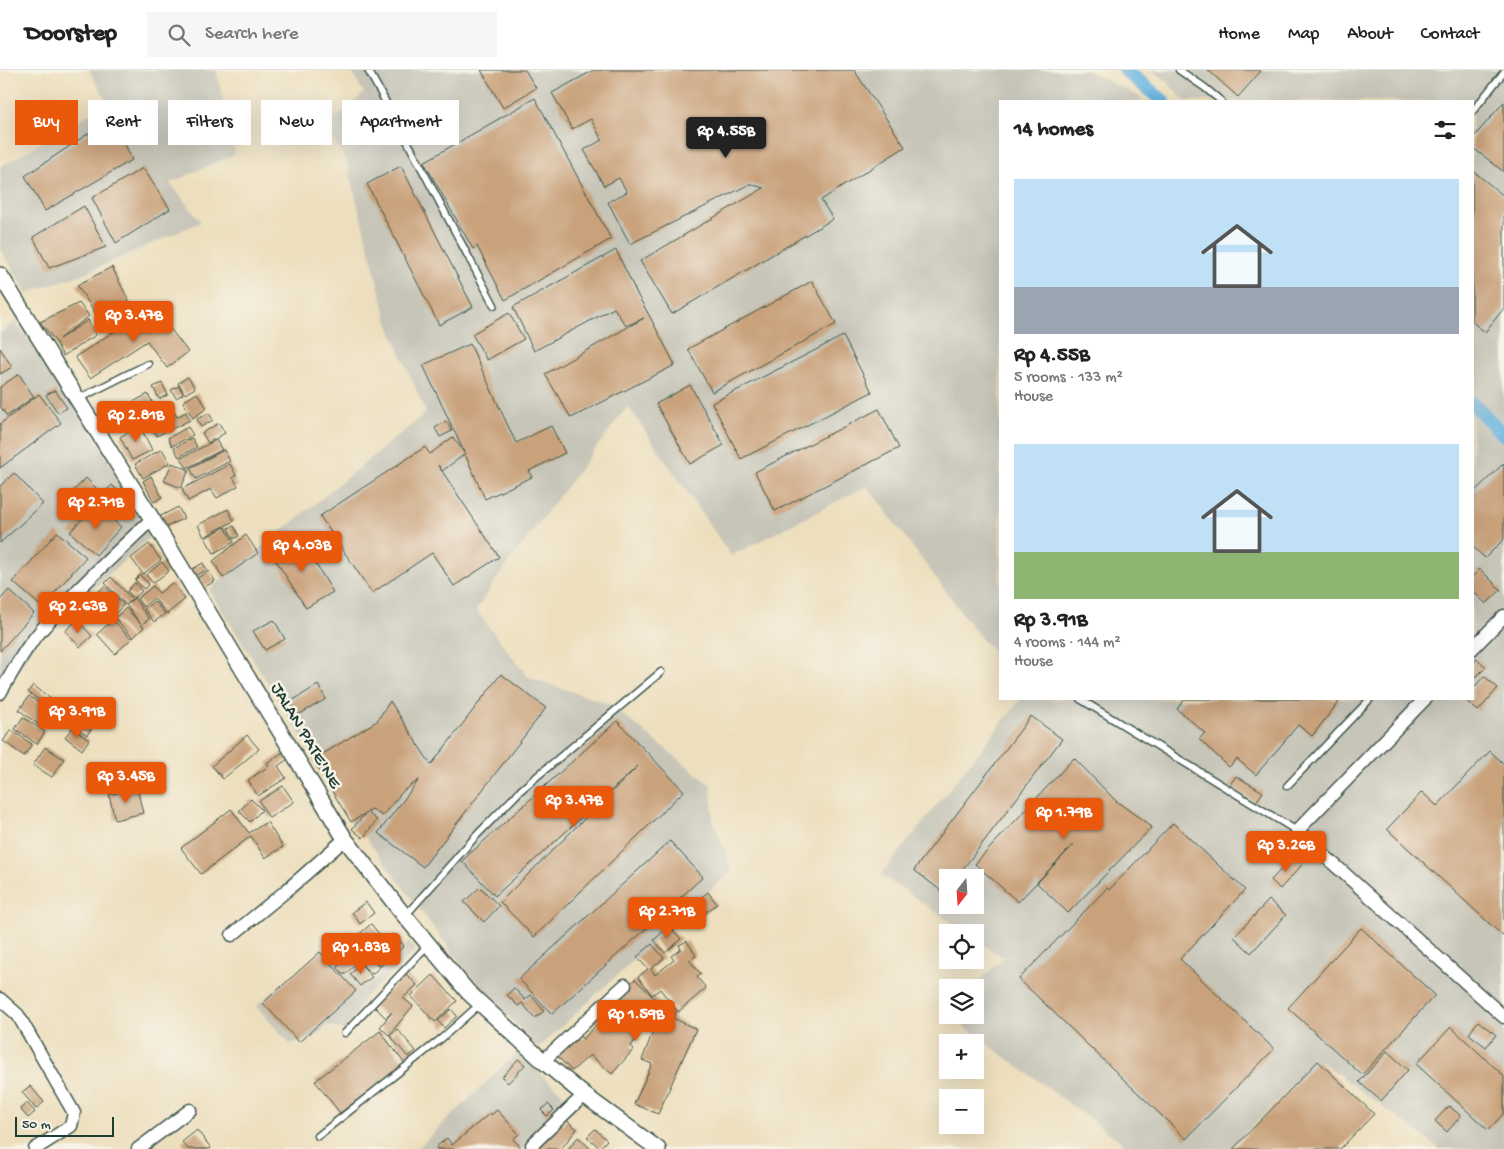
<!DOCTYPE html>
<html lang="en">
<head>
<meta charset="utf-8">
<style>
	:root { --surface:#fff; --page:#f6f6f6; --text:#222; --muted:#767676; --line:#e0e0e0; --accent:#ea580c }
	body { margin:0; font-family:"Gochi Hand",sans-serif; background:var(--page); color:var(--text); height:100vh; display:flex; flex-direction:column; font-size:19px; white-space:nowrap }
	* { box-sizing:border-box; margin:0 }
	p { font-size:16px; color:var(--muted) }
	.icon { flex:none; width:28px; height:28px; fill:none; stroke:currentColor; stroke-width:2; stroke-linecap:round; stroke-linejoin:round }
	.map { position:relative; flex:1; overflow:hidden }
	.drawer { position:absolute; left:999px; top:30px; width:475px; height:600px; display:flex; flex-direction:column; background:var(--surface); border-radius:0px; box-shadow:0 5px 20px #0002 }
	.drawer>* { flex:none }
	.guide { position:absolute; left:15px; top:30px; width:475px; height:45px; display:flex; gap:10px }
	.needle { width:32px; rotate:197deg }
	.tools { position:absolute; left:939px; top:799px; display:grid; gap:10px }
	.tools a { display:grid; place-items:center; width:45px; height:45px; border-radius:0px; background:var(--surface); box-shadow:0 5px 20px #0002; font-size:25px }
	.scale { position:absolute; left:15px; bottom:12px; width:99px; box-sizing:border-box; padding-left:5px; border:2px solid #1f3d34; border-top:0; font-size:14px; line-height:18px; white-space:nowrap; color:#1f3d34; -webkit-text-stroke:4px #f7f3e8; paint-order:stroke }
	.price { position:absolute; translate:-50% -42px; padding:0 11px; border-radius:5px; background:var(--accent); color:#fff; font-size:16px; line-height:32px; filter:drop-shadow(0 1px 2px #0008) }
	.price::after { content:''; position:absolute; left:50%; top:30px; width:15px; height:11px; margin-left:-8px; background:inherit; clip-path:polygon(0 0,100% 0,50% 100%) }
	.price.on { background:#222; color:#fff }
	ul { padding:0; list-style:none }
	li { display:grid; align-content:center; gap:10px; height:265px; padding:0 15px }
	li span { display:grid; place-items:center; height:155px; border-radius:0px; color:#555 }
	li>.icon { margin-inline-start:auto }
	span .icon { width:90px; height:90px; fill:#fffc; stroke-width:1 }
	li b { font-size:21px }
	h2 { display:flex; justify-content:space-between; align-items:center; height:60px; padding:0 15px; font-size:21px }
	.tag { padding:0 18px; border-radius:0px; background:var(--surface); box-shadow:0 5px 20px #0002; font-size:18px; line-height:45px }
	.tag.on { background:var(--accent); color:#fff }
	header { display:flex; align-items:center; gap:30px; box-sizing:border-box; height:70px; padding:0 25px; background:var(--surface); border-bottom:1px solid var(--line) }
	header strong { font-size:24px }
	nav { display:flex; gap:28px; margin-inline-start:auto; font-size:18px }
	.search { width:350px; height:45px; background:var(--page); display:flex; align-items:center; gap:12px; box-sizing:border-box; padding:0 18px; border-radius:0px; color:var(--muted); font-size:19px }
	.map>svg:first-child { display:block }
	.industrial { fill:#c6c5b8; fill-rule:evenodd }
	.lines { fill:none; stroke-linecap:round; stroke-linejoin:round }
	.canal { stroke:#65b2de; stroke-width:14 }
	.building { fill:#c9a27b }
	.service-casing { stroke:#3e5549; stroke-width:9 }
	.minor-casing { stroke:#3e5549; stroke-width:15 }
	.tertiary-casing { stroke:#3e5549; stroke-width:18 }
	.service { stroke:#fff; stroke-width:6 }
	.minor { stroke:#fff; stroke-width:12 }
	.tertiary { stroke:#fff; stroke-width:15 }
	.labels { text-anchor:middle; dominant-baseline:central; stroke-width:5; stroke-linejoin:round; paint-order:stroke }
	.street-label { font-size:18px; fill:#1f3d34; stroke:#f7f3e8 }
</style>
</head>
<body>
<header>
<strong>Doorstep</strong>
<div class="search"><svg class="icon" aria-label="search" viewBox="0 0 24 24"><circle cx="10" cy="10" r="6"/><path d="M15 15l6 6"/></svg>Search here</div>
<nav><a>Home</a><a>Map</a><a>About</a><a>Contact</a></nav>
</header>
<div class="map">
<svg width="1504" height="1079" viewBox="0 0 1504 1079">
	<rect width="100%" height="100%" fill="#f7f3e8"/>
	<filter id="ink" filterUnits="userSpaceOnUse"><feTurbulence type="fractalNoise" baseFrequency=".02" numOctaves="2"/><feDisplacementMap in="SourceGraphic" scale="10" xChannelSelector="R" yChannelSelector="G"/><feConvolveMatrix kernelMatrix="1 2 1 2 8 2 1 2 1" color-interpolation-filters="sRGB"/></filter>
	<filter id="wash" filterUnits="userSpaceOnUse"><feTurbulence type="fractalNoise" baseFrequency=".0096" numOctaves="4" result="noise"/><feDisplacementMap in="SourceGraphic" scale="20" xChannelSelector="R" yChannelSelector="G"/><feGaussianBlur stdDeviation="1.12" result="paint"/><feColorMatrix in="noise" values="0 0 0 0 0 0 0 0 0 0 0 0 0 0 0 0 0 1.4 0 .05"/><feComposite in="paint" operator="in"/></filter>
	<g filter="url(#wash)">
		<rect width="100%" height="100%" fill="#eddfbd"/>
		<g class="industrial">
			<path d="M89,0H216L235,84L170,113L201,152L85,203L27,223L0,178V97L108,33Z"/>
			<path d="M351,0H1086L1140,27L1144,31H1000V587L983,571L867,416L731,486L628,336L500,504L476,540L528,607L609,634L711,715L713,750L732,800L538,978L464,898L363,764L351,752L315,687L209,520L426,343L388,253L347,93L327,56L364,23Z"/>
			<path d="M1151,0H1504V1079H1440L1319,990L1230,1079H1131L948,945H975V918L973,917L1003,888L975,869V862H966L881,805L1021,629H1472V31H1185L1161,6ZM948,808H975V835H948Z"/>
			<path d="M15,252L57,307L105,383L151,466L40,568L0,626V263Z"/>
			<path d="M409,872L416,880L365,927L346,961L328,955L313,968L290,974L256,936L325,878L367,917Z"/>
			<path d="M517,983L564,1025L529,1075L524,1079H417Z"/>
		</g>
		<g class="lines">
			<g class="canal">
				<path d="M1125,0L1163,31"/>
				<path d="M1472,333L1504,365"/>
			</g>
		</g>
		<g id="blocks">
			<g class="building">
				<path d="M481,0H525L536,18L503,38Z"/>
				<path d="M594,0H854L905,77L821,130L833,149L672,244L640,191L764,118L750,114L630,174L608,132L627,122L619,108L604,116L584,80L602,70L591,49L572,59L552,23Z"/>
				<path d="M1208,0H1259L1261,1L1238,27Z"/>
				<path d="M535,28L611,169L505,230L477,176L473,179L424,92Z"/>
				<path d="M1504,32V102L1472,77V69Z"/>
				<path d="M113,47L132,90L45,141L25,106Z"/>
				<path d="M401,96L473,237L439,255L367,114Z"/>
				<path d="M143,98L170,139L116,173L92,128Z"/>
				<path d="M1472,100L1504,126V238L1485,262L1472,252Z"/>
				<path d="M84,136L106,177L49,198L33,167Z"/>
				<path d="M616,180L638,226L649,245L675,295L571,348L545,304L644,248L626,256L614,238L534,281L513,237Z"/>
				<path d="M112,197L135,243L107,261L77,215Z"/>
				<path d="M812,211L836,254L712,322L688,279Z"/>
				<path d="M79,233L89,246L59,269L88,250L96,265L63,286L55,271L40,252Z"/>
				<path d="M153,236L188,282L167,298L147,271L90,308L75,287Z"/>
				<path d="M509,243L524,269L487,290L472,264Z"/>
				<path d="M843,266L872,322L741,389L712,333Z"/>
				<path d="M470,274L516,373L551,356L565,383L529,401L532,407L485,429L465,384L442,401L438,395L499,487L454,516L432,483L372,523L320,446L425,377L430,384L453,367L465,384L423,295Z"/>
				<path d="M0,278L12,297L0,304Z"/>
				<path d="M19,304L34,327L7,346L0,336V317Z"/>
				<path d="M188,307L195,318L185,324L178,313Z"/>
				<path d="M162,313L168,325L159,329L153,317Z"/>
				<path d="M690,315L724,375L690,394L656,334Z"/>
				<path d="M179,316L183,324L176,328L171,320Z"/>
				<path d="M55,320L67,338L58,343L46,325Z"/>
				<path d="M197,323L207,338L193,348L183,332Z"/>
				<path d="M39,324L61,353L0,398V354Z"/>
				<path d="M148,324L156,340L141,348L133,332Z"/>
				<path d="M169,333L177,347L186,342L190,350L172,359L161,338Z"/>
				<path d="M879,339L899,378L775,441L755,402Z"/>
				<path d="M161,343L170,359L157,366L148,349Z"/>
				<path d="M209,343L213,350L201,357L197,349Z"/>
				<path d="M446,351L452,361L440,367L435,358Z"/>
				<path d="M219,353L225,363L208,373L202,363Z"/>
				<path d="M140,356L152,380L132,390L120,367Z"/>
				<path d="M188,357L193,365L172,376L168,368Z"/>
				<path d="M192,368L197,377L179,387L174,378Z"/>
				<path d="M216,370L222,380L187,398L181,388Z"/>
				<path d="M162,379L170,393L143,408L135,394Z"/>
				<path d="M224,380L230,391L196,409L190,398Z"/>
				<path d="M172,393L189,400L181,418L164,411Z"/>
				<path d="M1504,393V469L1485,488L1472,476V424Z"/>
				<path d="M230,394L236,405L233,407L238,416L217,428L211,419L188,431L182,419Z"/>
				<path d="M14,403L43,434L0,473V416Z"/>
				<path d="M151,406L162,427L154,432L143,411Z"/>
				<path d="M86,408L97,419L76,441L65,430Z"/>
				<path d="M112,415L128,431L120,440L103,424Z"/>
				<path d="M96,434L121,457L96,485L70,462Z"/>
				<path d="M178,437L184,448L165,458L159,447Z"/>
				<path d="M228,439L234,451L204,467L198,455Z"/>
				<path d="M234,456L239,466L234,469L228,458Z"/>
				<path d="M225,457L234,472L214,483L205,468Z"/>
				<path d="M57,462L86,487L42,537L13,512Z"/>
				<path d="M246,465L258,483L223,508L213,491Z"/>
				<path d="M299,467L333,522L306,538L272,484Z"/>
				<path d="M149,474L161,490L143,504L131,488Z"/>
				<path d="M162,492L169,501L153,513L146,505Z"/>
				<path d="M203,493L207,500L192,507L189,501Z"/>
				<path d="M1480,499L1501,520L1486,534L1472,520V507Z"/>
				<path d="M209,501L215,511L203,518L197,508Z"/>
				<path d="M140,505L149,514L144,519L135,510Z"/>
				<path d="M111,507L132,529L126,535L134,528L127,521L135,513L142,521L134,528L149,549L141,555L144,557L133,568L115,548L126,538L140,553L126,535L105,513Z"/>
				<path d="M172,513L185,529L167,544L154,528L143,537L137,529L153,516L159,523Z"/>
				<path d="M105,516L124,535L112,546L93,526Z"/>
				<path d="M9,520L34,543L0,581V530Z"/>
				<path d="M154,531L165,544L154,552L144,539Z"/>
				<path d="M77,550L92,566L80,577L65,561Z"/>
				<path d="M113,550L131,569L115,584L97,564Z"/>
				<path d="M274,550L285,569L265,580L253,561Z"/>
				<path d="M1477,589L1486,597L1475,608L1472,606V595Z"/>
				<path d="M501,604L546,638L423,797L378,763L419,710L404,720L382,746L372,739L367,742L377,750L363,768L352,759L366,743L351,752L313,690L377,651L390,631L431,695Z"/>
				<path d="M1484,606L1498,618L1478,641L1464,629H1472V620Z"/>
				<path d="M33,615L55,632L50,638L28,622Z"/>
				<path d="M318,615L326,629L298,645L290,632Z"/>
				<path d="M29,626L50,641L39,655L19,640Z"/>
				<path d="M1185,629H1341L1312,666L1298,655L1256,705L1237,689L1229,697L1199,669L1205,663L1177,639Z"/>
				<path d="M60,632L78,645L71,655L53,642Z"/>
				<path d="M1031,646L1062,669L956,808H948V819L944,823L914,800Z"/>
				<path d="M23,647L45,662L37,674L15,659Z"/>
				<path d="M82,647L94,655L87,665L75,657Z"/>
				<path d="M617,651L684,721L534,867L500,832L638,696L495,826L462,791Z"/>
				<path d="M72,658L89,670L82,680L65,667Z"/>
				<path d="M11,660L32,674L24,686L3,671Z"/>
				<path d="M247,665L259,679L223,709L212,696Z"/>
				<path d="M45,677L64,689L52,707L33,695Z"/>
				<path d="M1490,681L1504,694V867L1387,759L1422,722L1437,736Z"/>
				<path d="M283,682L288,689L278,696L286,708L258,726L248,710L269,696L267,693Z"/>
				<path d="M1074,688L1116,731L1152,757L1068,843L1037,813L1074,774L1018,832L975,794Z"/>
				<path d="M1236,706L1263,722L1256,732L1229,716Z"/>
				<path d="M283,716L294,732L269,748L259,731Z"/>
				<path d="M137,718L143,743L115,750L109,725Z"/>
				<path d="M251,729L262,740L250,752L239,741Z"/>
				<path d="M231,739L249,763L267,752L283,777L265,788L251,766L201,804L181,778Z"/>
				<path d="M1173,753L1245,820L1180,889L1274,979L1186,1069L1019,909L1107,818L1109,820Z"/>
				<path d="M670,771L703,807L552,944L519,909Z"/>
				<path d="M1293,787L1302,795L1280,819L1271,810Z"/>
				<path d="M480,817L499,836L484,852L464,832Z"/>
				<path d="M708,822L717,834L696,850L688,839L700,831L699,829Z"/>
				<path d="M1269,830L1286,845L1251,883L1234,867Z"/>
				<path d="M366,832L374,843L360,854L352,842Z"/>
				<path d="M371,854L384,870L364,888L350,872Z"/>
				<path d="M669,856L681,869L665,883L654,870Z"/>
				<path d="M1361,858L1435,925L1362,1005L1288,938Z"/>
				<path d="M394,864L404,876L381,896L370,884Z"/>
				<path d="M687,871L696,886L689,890L701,904L697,907L706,918L678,942L660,919L652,925L638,907L648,899L637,887L652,874L664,888L651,899L655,905L674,890L671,886L681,879L679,875Z"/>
				<path d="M320,882L356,921L299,972L263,933Z"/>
				<path d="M349,885L357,893L344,905L337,897Z"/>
				<path d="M370,887L380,897L372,904L362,895Z"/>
				<path d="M361,894L372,907L360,916L350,904Z"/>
				<path d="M406,904L417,915L403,928L413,936L389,965L380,957L392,942L386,948L374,936Z"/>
				<path d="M433,905L457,931L435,952L411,926Z"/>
				<path d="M635,909L664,938L676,943L673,948L696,959L658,1044L634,1034L652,994L642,990L660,943L639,965L631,976L634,979L612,1004L590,985L572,1001L557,986L579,965L583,969L597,954L602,959L605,955L597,947Z"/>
				<path d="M514,918L525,930L531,925L544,941L535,948L522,933L518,936L507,925Z"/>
				<path d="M451,939L457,946L444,958L438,951Z"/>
				<path d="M1478,951L1496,965L1486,977L1469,964Z"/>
				<path d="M1451,957L1504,1006V1043L1488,1060L1416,994Z"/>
				<path d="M397,959L416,981L408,987L390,966Z"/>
				<path d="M380,961L405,994L340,1043L315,1011Z"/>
				<path d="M1387,981L1408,1000L1381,1031L1359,1012Z"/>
				<path d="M518,989L525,995L508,1013L502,1007Z"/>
				<path d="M1318,991L1374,1044L1340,1079H1233Z"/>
				<path d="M30,1016L44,1032L36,1039L22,1022Z"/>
				<path d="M27,1033L35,1042L28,1048L20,1039Z"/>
				<path d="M548,1034L554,1040L547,1046L541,1040Z"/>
				<path d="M1449,1036L1461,1046L1447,1062L1435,1051Z"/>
				<path d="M497,1040L519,1064L513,1069L522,1079H437L436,1077L447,1068L452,1075L490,1043L491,1045Z"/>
				<path d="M566,1050L577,1059L561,1079H534L558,1052L562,1055Z"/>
				<path d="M595,1059L607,1070L600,1078L587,1067Z"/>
				<path d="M197,1060L211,1078L209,1079H188L182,1072Z"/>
				<path d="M578,1067L591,1079H568Z"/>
			</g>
		</g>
	</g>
	<g filter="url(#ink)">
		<use href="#blocks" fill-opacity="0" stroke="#3e5549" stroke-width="1"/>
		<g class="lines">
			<g class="service-casing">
				<g id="service">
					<path d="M368,0L404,65L494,235"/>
					<path d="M1179,0L1204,17L1221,31"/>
					<path d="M1472,42L1504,2"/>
					<path d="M78,329L148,294"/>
					<path d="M1080,629L1297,761"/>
					<path d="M1287,716L1370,629"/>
					<path d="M405,846L476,766L522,719L661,602"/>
					<path d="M345,963L428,875"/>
					<path d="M318,1066L442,968L480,934"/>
				</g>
			</g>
			<g class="minor-casing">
				<g id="minor">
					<path d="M1472,579L1504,546"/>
					<path d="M0,623C10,607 19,589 30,574C66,528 110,489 152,449"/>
					<path d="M1425,629L1297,761L1504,947"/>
					<path d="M232,865L286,821L345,769"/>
					<path d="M0,929L18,945L74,1043L71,1056L35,1079"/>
					<path d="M543,991L625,915"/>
					<path d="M532,1075L584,1025"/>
					<path d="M138,1079L190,1040"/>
				</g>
			</g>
			<g class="tertiary-casing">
				<path id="tertiary" d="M0,205L152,449L345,769L399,839L468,922L543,991L584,1025L658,1079"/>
			</g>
			<use href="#service" class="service"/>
			<use href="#minor" class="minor"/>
			<use href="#tertiary" class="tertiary"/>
		</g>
	</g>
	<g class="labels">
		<g class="street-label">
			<text transform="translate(305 666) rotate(59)">JALAN PATE'NE</text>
		</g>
	</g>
</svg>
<div class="tools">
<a><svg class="needle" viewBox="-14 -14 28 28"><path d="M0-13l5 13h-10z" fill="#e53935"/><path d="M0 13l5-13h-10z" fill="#767676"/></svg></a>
<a><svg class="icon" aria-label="locate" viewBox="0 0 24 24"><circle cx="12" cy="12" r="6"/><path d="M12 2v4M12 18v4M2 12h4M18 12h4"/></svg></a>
<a><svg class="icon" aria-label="layers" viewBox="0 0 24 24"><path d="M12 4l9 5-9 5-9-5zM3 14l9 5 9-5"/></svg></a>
<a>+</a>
<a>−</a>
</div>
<div class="scale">50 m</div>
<b class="price on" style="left:726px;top:89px">Rp 4.55B</b>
<b class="price" style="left:134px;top:273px">Rp 3.47B</b>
<b class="price" style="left:136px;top:373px">Rp 2.81B</b>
<b class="price" style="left:96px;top:460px">Rp 2.71B</b>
<b class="price" style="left:302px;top:503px">Rp 4.03B</b>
<b class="price" style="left:78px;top:564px">Rp 2.63B</b>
<b class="price" style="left:77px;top:669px">Rp 3.91B</b>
<b class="price" style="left:126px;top:734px">Rp 3.45B</b>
<b class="price" style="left:574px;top:758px">Rp 3.47B</b>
<b class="price" style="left:1064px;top:770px">Rp 1.79B</b>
<b class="price" style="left:1286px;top:803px">Rp 3.26B</b>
<b class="price" style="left:667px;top:869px">Rp 2.71B</b>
<b class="price" style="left:361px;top:905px">Rp 1.83B</b>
<b class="price" style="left:636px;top:972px">Rp 1.59B</b>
<div class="guide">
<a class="tag on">Buy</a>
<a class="tag">Rent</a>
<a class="tag">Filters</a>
<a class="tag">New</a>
<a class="tag">Apartment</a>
</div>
<section class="drawer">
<h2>14 homes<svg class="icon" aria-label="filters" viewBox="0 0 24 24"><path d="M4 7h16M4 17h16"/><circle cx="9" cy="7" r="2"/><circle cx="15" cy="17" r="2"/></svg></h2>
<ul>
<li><span style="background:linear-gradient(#bfe0f5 70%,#9aa5b1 0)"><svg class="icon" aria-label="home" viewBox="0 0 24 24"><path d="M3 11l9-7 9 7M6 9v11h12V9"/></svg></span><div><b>Rp 4.55B</b><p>5 rooms · 133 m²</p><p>House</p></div></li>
<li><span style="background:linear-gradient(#bfe0f5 70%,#8fb573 0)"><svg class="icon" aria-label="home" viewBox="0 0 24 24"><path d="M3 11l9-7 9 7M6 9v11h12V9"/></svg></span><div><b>Rp 3.91B</b><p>4 rooms · 144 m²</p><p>House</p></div></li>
</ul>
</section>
</div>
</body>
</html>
